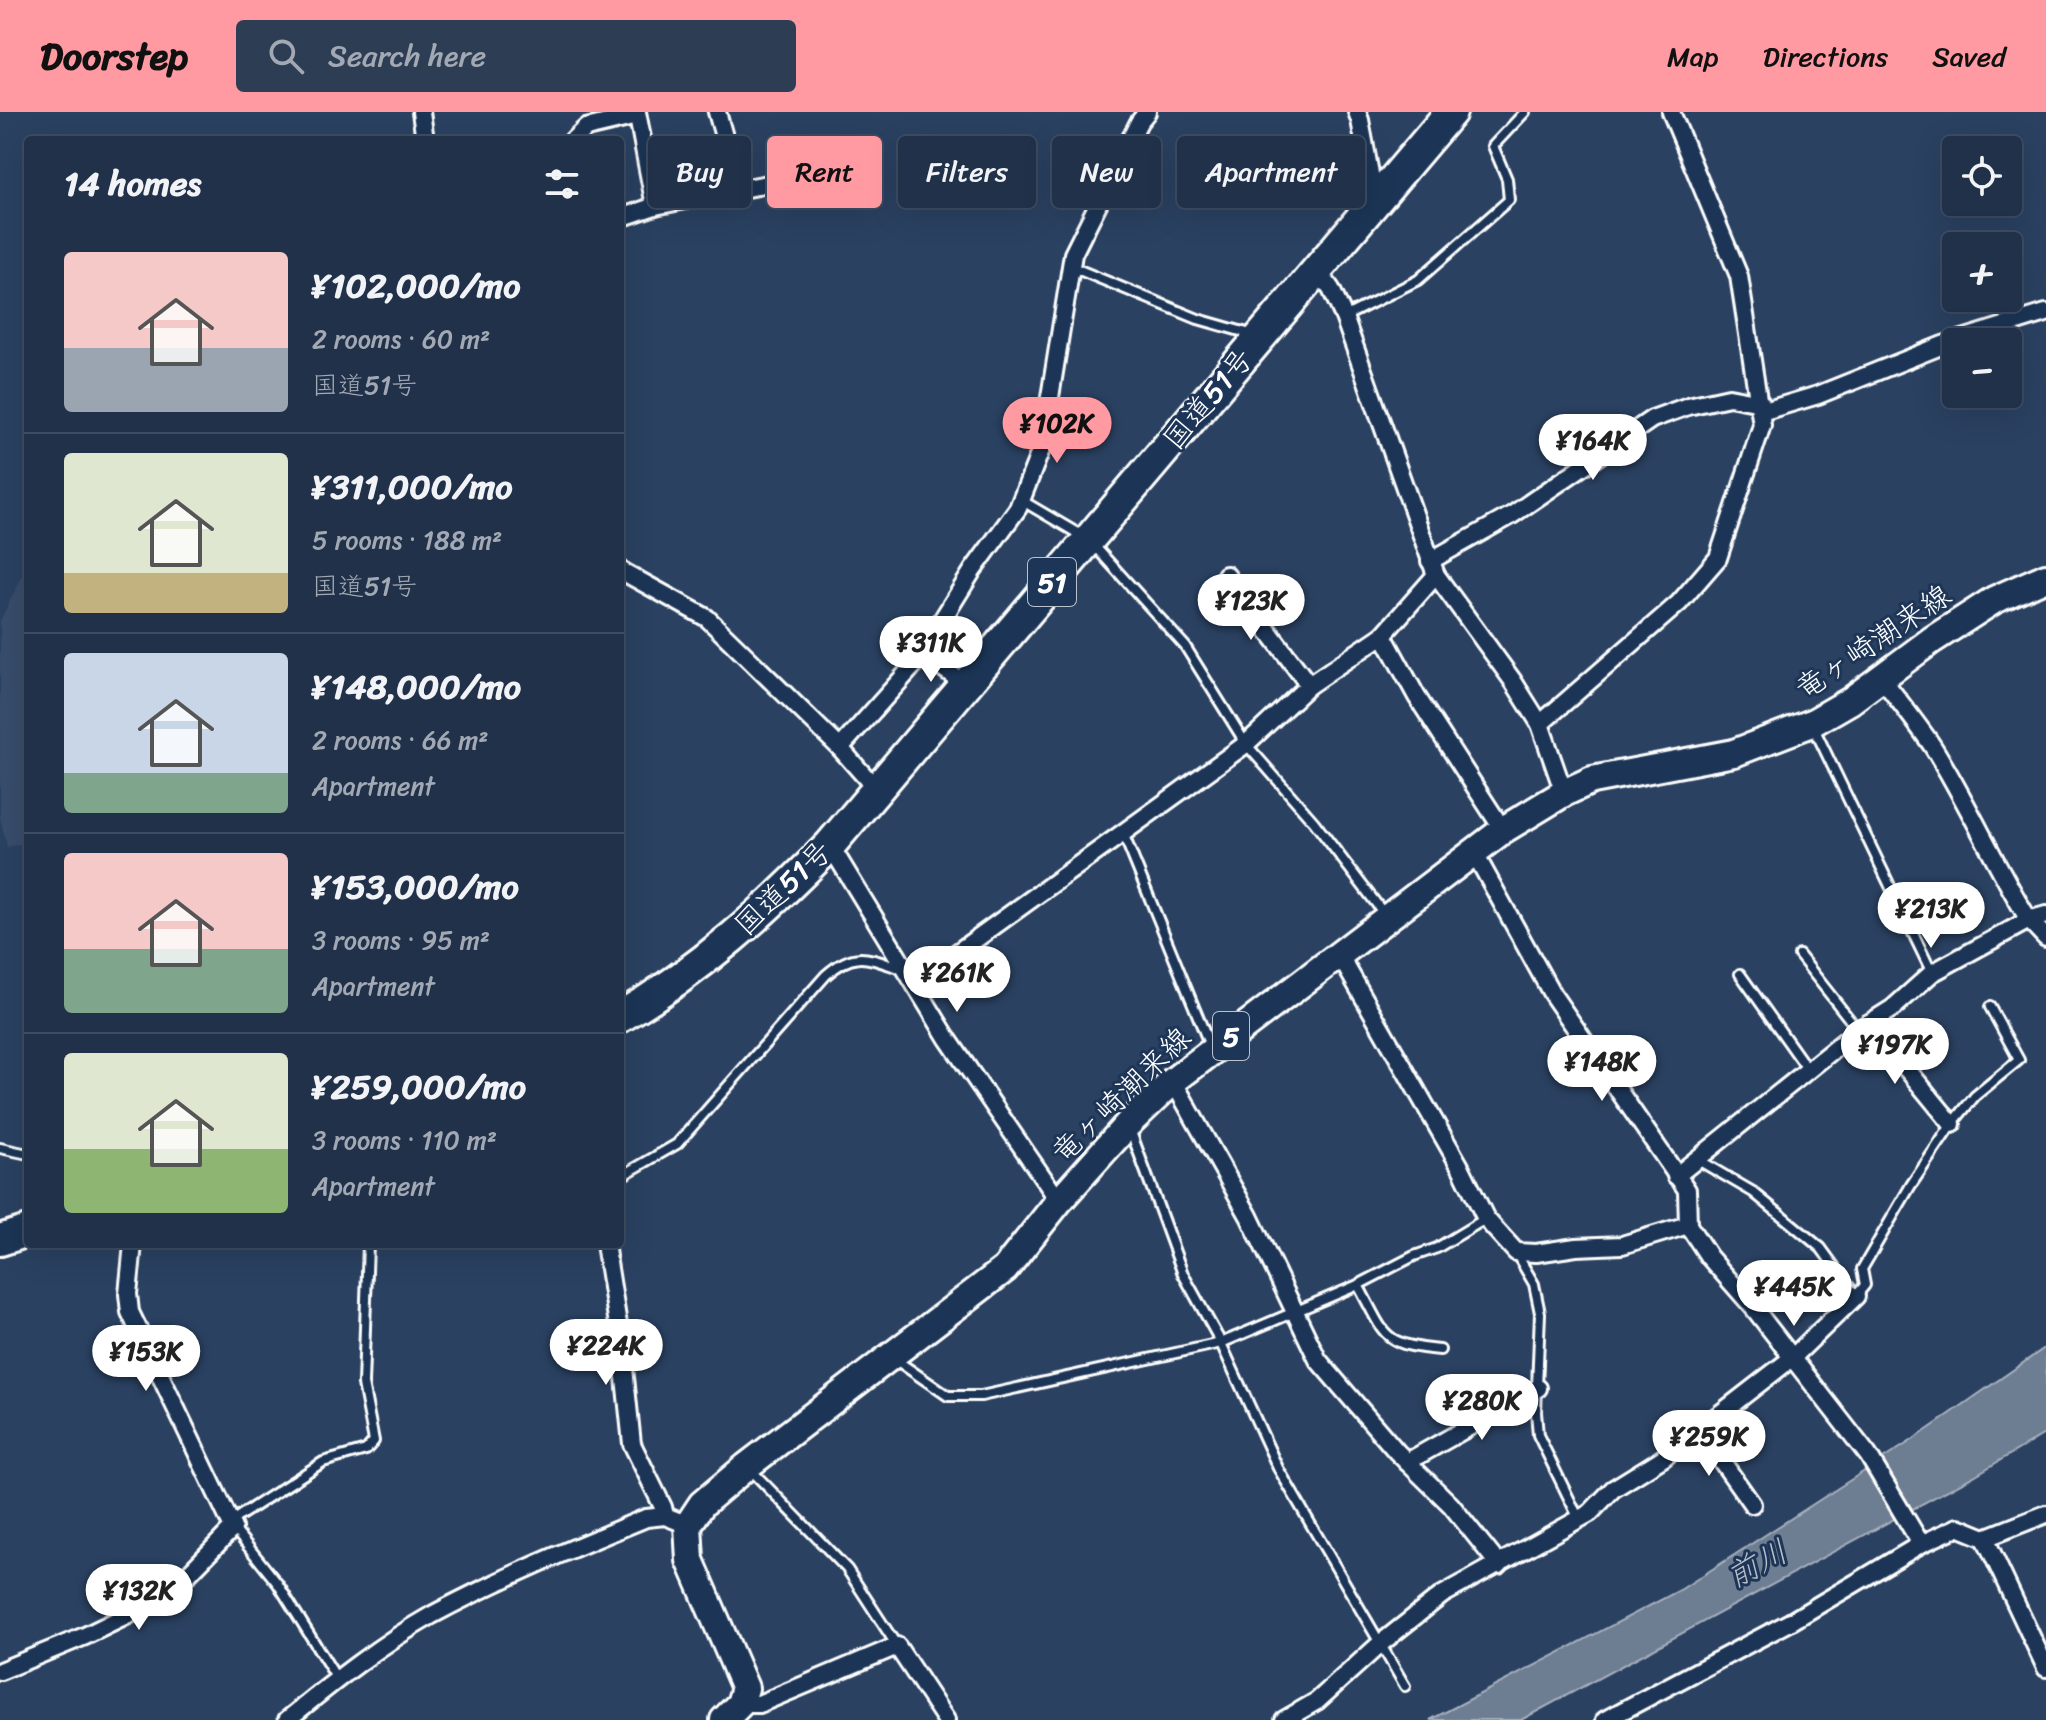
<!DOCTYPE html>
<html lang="en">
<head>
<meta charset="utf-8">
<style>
	:root { --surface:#203149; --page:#2d3d53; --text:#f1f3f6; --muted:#a2a9b4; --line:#3d4c61; --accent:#ff9aa2 }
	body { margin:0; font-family:Sriracha,"Klee One",sans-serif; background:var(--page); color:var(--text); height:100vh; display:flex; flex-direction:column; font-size:30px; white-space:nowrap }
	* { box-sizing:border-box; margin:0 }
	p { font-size:26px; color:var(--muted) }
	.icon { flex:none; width:44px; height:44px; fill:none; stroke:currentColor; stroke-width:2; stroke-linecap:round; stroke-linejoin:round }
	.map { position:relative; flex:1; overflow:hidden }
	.drawer { position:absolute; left:24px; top:24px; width:600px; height:1112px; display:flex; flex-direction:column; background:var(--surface); border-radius:8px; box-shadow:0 8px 32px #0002,0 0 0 2px var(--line) }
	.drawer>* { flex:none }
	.top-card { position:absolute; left:648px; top:24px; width:760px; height:72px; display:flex; gap:16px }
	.fabs { position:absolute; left:1942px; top:24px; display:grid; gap:16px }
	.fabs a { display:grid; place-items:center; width:80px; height:80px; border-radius:8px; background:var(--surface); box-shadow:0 8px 32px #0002,0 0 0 2px var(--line); font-size:40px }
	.price { position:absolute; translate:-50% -68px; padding:0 18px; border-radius:28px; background:#fff; color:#222; font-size:26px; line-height:52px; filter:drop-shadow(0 2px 4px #0008) }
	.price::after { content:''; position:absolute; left:50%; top:48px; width:24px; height:18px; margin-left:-12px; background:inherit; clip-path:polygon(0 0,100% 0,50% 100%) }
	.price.selected { background:var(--accent); color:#111 }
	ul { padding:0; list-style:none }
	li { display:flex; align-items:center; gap:24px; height:200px; padding:0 40px }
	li+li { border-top:2px solid var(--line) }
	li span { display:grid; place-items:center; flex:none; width:224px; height:160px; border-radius:8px; color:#555 }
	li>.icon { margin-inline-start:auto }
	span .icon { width:96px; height:96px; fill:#fffc; stroke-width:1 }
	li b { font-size:34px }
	h2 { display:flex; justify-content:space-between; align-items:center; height:96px; padding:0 40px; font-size:34px }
	.tag { padding:0 28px; border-radius:8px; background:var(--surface); box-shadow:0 8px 32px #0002,0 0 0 2px var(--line); font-size:28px; line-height:72px }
	.tag.selected { background:var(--accent); color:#111 }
	header { display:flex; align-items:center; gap:48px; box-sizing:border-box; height:112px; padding:0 40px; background:var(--accent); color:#111 }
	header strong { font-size:38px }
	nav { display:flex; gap:44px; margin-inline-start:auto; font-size:28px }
	.search { width:560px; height:72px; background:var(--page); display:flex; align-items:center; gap:20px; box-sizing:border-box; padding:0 28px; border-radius:8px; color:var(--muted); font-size:30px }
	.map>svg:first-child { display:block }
	.built { fill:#394e6c }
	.water { fill:#6d7d92; stroke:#a7b1be; stroke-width:2 }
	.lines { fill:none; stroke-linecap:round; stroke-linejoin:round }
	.lane-casing { stroke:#fff; stroke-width:14 }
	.street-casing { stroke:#fff; stroke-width:22 }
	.primary-casing { stroke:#fff; stroke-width:32 }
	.highway-casing { stroke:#fff; stroke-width:36 }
	.lane { stroke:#1d3557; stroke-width:8 }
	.street { stroke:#1d3557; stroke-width:16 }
	.primary { stroke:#1d3557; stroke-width:26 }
	.highway { stroke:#1d3557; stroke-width:30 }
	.labels { text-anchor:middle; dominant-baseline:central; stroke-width:6; stroke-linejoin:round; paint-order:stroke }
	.shield { fill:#1d3557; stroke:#bbc2cd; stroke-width:2 }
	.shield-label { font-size:28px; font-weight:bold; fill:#fff }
	.street-label { font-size:30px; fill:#fff; stroke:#1d3557 }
	.water-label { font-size:32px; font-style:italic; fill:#b6bec8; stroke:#1d3557 }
</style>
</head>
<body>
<header>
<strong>Doorstep</strong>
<div class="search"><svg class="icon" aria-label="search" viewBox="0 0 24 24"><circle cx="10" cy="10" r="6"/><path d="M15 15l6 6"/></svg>Search here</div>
<nav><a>Map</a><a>Directions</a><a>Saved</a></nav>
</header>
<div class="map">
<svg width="2046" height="1608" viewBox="0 0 2046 1608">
	<rect width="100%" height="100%" fill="#2a4161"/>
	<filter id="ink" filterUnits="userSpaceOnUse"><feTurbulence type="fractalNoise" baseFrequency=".0125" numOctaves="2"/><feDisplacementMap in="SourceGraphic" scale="16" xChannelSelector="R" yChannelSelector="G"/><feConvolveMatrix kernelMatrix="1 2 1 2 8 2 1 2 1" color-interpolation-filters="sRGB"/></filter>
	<g filter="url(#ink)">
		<path class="built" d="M28,453V730L7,735L0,706V509Z"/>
		<path class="water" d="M2046,1235V1321L1974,1364L1521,1608H1430L1680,1478L1914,1327Z"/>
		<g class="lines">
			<g class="lane-casing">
				<g id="lane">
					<path d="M1072,155L1198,207L1254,223"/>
					<path d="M1344,205L1418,168L1509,88L1507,67L1493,34L1525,0"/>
					<path d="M1021,388L1089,428L1185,534L1246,632L1314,710L1385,803"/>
					<path d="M1814,616L1932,861"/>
					<path d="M1123,721L1210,934"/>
					<path d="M1799,843L1858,918"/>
					<path d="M1740,862L1808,958"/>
					<path d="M1130,1017L1183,1162L1219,1227L1278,1356L1405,1574"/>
					<path d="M0,1036L28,1042"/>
					<path d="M1698,1048L1753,1080L1821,1136L1856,1184L1865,1173L1862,1157L1911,1073L1952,1012L1975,984L2019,948L1990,895"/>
					<path d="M620,1065L677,1032L826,863C855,837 868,846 902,857"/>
					<path d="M1516,1141L1534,1172L1540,1201L1536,1300L1538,1323L1579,1407"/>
					<path d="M1358,1173C1385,1222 1380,1233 1440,1238"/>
					<path d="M896,1248L948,1284H981L1221,1231L1358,1173L1414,1144L1437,1136L1485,1107"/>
					<path d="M750,1357L847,1457L897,1534"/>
					<path d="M230,1410L323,1350L366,1338L374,1329L363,1272L368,1132"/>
					<path d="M234,1417L278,1472L337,1567"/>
				</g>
			</g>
			<g class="street-casing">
				<g id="street">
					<path d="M421,0L425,28"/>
					<path d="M637,0L655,94"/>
					<path d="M717,0L739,78"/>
					<path d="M1357,0L1360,8L1375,89"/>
					<path d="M573,28L586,16L637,4"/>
					<path d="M620,106L655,94L783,69"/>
					<path d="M1318,159L1331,177L1344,205L1436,463L1513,569L1540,612L1564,681"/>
					<path d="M1761,300L1818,283L1943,233L2046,201"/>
					<path d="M1430,449L1512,403L1652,307L1688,294L1729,285L1761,291"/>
					<path d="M620,458L707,506L840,636L876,677"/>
					<path d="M1226,463L1309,573"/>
					<path d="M1383,523L1417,585L1503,718"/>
					<path d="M922,540L964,572"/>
					<path d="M1540,612L1679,491L1718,446L1762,313L1739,164L1671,0"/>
					<path d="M840,636L914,553L973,458L1018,396L1042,335L1073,142L1139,10L1147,0"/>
					<path d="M830,733L948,927L1059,1089"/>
					<path d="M2046,803L2029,808L2046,826"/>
					<path d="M1340,844L1461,1056L1486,1107L1516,1140L1536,1141L1576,1135L1622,1133L1688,1113L1687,1078L1552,882L1474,740"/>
					<path d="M915,871L1246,632L1309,573L1383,523L1436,463"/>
					<path d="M1869,911L1952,1012"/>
					<path d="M1173,969L1249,1104L1318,1248L1397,1340L1451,1393L1499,1453"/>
					<path d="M1676,1064L1858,918L1893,896L1932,861L2029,808C1994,751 1968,691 1933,635C1917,611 1898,588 1881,565"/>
					<path d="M1688,1113L1709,1145L1753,1195L1868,1343L1921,1432"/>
					<path d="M605,1132L622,1237L632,1332L663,1395L665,1404"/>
					<path d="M1699,1317L1752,1392"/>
					<path d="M1407,1350L1538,1276"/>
					<path d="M1985,1426L2046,1556"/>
					<path d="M0,1559L85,1524L167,1484L233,1416L130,1200L128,1182L133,1132"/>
					<path d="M740,1592H759L897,1534L946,1608"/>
					<path d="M287,1608C333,1570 381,1532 432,1503C501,1466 573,1436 646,1406L665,1404L688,1413"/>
					<path d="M1284,1608L1317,1589L1380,1532L1442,1483L1590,1401L1613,1377L1663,1346L1792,1246L1856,1184"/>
					<path d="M1605,1608L1790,1510L1921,1432L1958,1415L1985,1426L2046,1402"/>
				</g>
			</g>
			<g class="primary-casing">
				<path id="primary" d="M724,1608L740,1592L745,1576L690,1448L688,1413L702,1392L747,1354L1005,1157L1059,1089L1128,1012L1173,969L1503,718L1564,681L1592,668L1734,641L1812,611L1850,589L1932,528L1994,488L2046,465"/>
			</g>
			<g class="highway-casing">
				<g id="highway">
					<path d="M620,905C702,857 764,800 830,733L1451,0"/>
					<path d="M0,1128L28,1119"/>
				</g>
			</g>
			<use href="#lane" class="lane"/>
			<use href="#street" class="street"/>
			<use href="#primary" class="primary"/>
			<use href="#highway" class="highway"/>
		</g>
	</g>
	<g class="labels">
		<g class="shield">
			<rect x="1028" y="446" width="48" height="48" rx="6"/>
			<rect x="1213" y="900" width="36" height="48" rx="6"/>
		</g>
		<g class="shield-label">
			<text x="1052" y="470">51</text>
			<text x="1231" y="924">5</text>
		</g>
		<g class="street-label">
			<text transform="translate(1208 287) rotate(-50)">国道51号</text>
			<text transform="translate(1873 530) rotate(-34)">竜ヶ崎潮来線</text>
			<text transform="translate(783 776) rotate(-44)">国道51号</text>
			<text transform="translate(1121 983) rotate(-44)">竜ヶ崎潮来線</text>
		</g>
		<g class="water-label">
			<text transform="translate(1757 1452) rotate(-28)">前川</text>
		</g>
	</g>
</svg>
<div class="fabs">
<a><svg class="icon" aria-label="locate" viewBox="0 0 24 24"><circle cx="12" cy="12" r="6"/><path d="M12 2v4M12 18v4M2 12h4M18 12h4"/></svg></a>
<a>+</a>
<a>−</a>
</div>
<b class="price selected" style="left:1057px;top:353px">¥102K</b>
<b class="price" style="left:1593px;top:370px">¥164K</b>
<b class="price" style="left:1251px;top:530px">¥123K</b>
<b class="price" style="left:931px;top:572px">¥311K</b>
<b class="price" style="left:1931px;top:838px">¥213K</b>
<b class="price" style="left:957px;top:902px">¥261K</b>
<b class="price" style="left:1895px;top:974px">¥197K</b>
<b class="price" style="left:1602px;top:991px">¥148K</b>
<b class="price" style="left:1794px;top:1216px">¥445K</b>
<b class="price" style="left:606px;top:1275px">¥224K</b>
<b class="price" style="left:146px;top:1281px">¥153K</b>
<b class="price" style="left:1482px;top:1330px">¥280K</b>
<b class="price" style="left:1709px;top:1366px">¥259K</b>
<b class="price" style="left:139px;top:1520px">¥132K</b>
<div class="top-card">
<a class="tag">Buy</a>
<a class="tag selected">Rent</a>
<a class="tag">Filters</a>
<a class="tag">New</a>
<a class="tag">Apartment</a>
</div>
<section class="drawer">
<h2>14 homes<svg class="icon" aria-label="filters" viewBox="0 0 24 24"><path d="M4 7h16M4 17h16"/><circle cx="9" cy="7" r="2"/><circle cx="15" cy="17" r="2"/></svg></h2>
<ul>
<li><span style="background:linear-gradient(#f6c9c9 60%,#9aa5b1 0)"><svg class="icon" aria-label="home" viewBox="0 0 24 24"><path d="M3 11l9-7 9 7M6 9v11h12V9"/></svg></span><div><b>¥102,000/mo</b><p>2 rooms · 60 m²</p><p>国道51号</p></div></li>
<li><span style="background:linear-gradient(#dfe7d0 75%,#c2b280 0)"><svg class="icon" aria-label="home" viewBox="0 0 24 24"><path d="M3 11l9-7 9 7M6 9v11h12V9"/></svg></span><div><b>¥311,000/mo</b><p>5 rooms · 188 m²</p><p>国道51号</p></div></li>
<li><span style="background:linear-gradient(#c9d6e8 75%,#7fa58c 0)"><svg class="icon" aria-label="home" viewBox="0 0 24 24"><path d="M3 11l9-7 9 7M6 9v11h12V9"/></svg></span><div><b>¥148,000/mo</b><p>2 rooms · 66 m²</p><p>Apartment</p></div></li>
<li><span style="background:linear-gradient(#f6c9c9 60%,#7fa58c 0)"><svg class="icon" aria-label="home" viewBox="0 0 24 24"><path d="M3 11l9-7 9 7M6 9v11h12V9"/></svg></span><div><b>¥153,000/mo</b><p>3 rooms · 95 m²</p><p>Apartment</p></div></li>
<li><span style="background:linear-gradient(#dfe7d0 60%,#8fb573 0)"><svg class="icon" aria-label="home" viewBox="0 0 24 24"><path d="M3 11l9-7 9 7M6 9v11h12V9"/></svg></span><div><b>¥259,000/mo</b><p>3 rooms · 110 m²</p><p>Apartment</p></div></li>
</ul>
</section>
</div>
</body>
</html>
